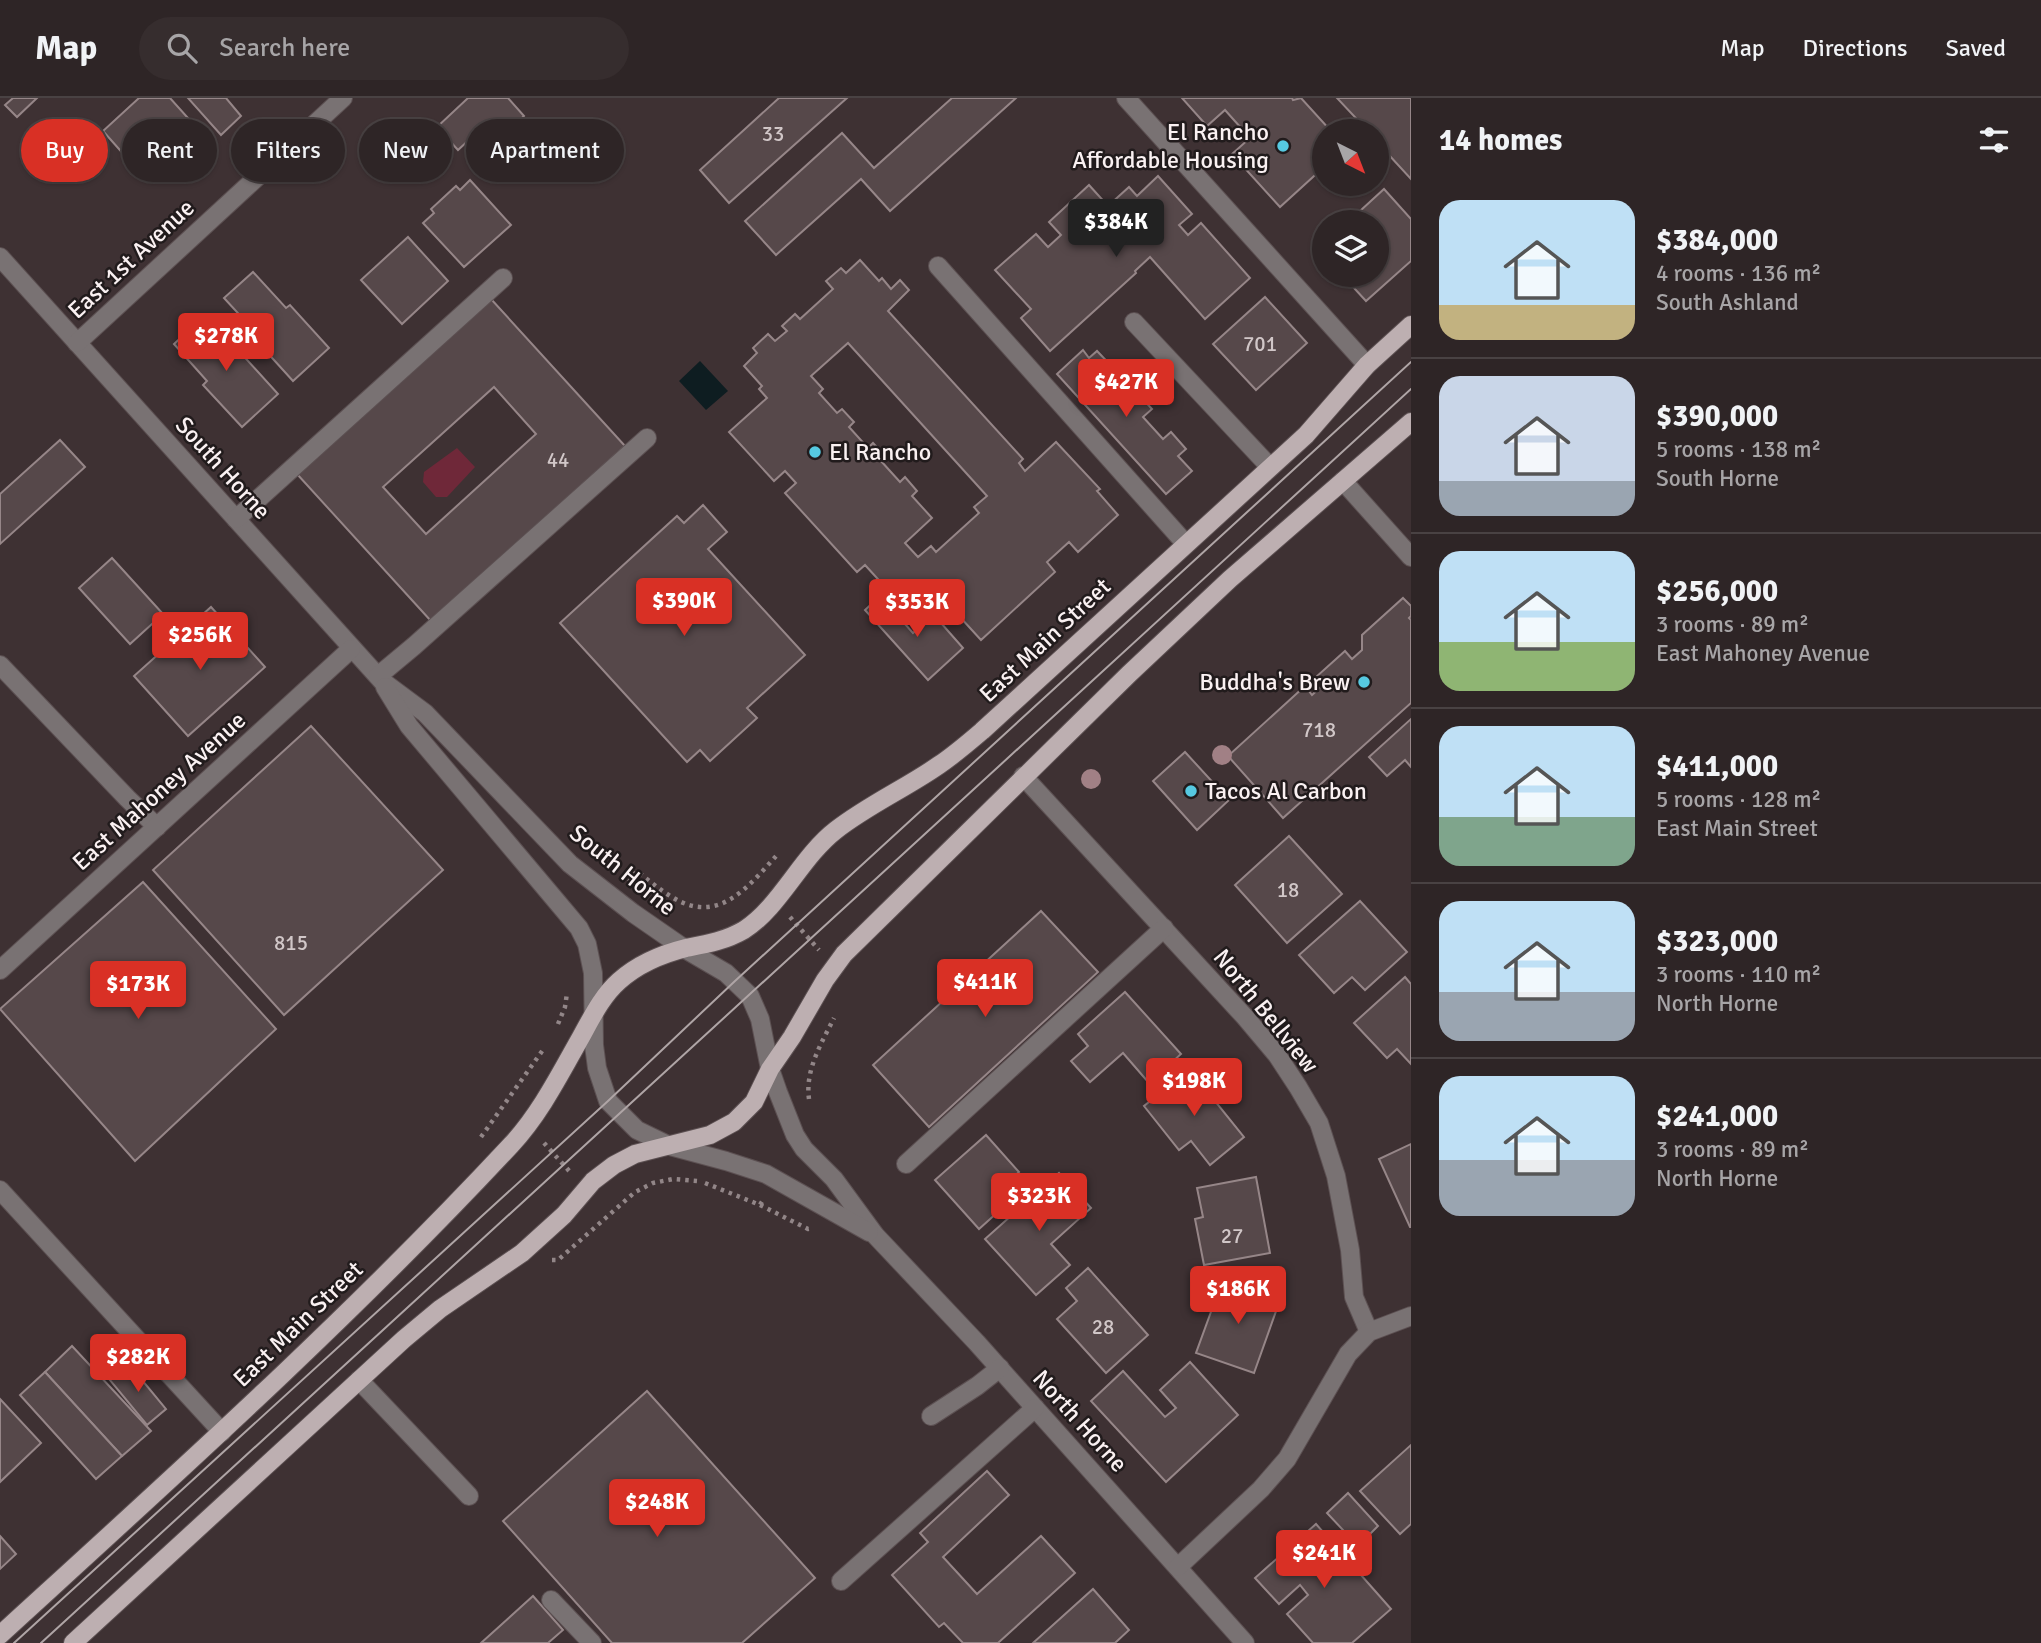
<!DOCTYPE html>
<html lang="en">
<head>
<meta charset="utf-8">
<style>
	:root { --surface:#2e2526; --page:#362d2e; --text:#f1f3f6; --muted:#a7a5a7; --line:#494243; --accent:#d93025 }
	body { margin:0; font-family:Signika,sans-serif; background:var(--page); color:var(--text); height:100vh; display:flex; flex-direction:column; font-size:26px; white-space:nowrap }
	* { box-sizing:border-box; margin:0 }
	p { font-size:23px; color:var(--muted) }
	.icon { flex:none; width:38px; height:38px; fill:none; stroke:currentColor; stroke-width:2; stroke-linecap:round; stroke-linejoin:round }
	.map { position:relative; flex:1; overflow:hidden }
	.side { display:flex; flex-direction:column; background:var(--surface); width:630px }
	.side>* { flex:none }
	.hud { position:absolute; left:21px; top:21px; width:665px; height:63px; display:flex; gap:14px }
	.needle { width:46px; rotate:138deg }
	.fabs { position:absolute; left:1312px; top:21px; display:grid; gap:14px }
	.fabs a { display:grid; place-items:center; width:77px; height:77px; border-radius:50%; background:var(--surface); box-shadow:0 2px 5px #0004,0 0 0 2px var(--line); font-size:35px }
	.price { position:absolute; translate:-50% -60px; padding:0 16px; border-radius:7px; background:var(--accent); color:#fff; font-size:23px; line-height:46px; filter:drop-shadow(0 2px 4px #0008) }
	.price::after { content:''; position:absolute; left:50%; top:42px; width:21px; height:16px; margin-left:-10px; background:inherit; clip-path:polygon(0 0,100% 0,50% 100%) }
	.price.active { background:#222; color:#fff }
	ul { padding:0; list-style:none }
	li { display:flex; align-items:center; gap:21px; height:175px; padding:0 28px }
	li+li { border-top:2px solid var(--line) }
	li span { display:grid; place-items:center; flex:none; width:196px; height:140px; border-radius:21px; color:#555 }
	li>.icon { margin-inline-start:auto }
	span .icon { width:84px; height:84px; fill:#fffc; stroke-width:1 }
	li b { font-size:30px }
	h2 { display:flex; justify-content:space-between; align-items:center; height:84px; padding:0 28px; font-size:30px }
	.pill { padding:0 24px; border-radius:32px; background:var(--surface); box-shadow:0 2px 5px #0004,0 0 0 2px var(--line); font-size:24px; line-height:63px }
	.pill.active { background:var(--accent); color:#fff }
	header { display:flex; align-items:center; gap:42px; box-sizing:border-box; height:98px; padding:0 35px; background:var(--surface); border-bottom:2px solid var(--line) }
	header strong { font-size:33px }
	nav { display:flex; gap:38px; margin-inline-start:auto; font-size:24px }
	.search { width:490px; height:63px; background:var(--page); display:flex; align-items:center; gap:18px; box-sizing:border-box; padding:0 24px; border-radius:38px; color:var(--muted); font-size:26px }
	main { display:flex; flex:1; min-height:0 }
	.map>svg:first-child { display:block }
	.green { fill:#6f2839 }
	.water { fill:#0e1d21 }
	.building { fill:#56484a; stroke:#968688; stroke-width:2; fill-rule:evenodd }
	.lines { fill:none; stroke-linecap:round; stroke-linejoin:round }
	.minor-casing { stroke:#5c5052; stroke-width:20 }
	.major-casing { stroke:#5c5052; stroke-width:20 }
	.path { stroke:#928688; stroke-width:4.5; stroke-dasharray:3.5 5; stroke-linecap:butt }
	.minor { stroke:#797273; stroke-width:18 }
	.major { stroke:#bdafb1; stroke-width:18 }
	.tram { stroke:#afa5a6; stroke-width:2 }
	.tree { fill:#a18085 }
	.poi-dot { fill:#56c9e1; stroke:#211b1c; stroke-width:2.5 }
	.labels { text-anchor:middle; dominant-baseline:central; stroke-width:5; stroke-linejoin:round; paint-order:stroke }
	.number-label { font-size:21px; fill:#d1c7c8 }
	.poi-label { font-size:24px; fill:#faf1f2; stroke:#211b1c; text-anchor:end }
	.street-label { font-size:24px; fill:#faf1f2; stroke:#211b1c }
</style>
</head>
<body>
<header>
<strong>Map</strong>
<div class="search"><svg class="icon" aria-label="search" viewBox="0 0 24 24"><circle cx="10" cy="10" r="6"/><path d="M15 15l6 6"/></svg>Search here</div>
<nav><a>Map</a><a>Directions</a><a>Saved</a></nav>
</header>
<main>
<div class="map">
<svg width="1411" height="1545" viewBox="0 0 1411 1545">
	<rect width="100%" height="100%" fill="#3e3133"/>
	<path class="green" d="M457,350L475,369L447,399H436L423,384L424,374Z"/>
	<path class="water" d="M700,263L728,293L706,312L679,283Z"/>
	<g class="building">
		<path d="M13,0H37L17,19L5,7Z"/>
		<path d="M139,0H170L196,29L142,77L103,33Z"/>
		<path d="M188,0H226L241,18L221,37Z"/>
		<path d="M468,0H508L524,18L483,56L470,41L458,52L437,29Z"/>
		<path d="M779,0H847L729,105L700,72Z"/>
		<path d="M952,0H1016L890,113L861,81L776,157L745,123L842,35L874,70Z"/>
		<path d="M1182,0H1292L1293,2L1301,0L1331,33H1325V68L1280,109L1232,56L1250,40L1225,12L1207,28Z"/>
		<path d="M1337,0H1411V81L1377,44V33H1368Z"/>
		<path d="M1158,78L1192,116L1179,127L1188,137L1201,125L1250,180L1205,221L1150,159L1135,173L1136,175L1050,253L1021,220L1031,211L995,172L1036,136L1048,149L1061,137L1049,124L1089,87L1108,108L1129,89L1137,98Z"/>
		<path d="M470,82L511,127L464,169L423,125L434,115L431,111L456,88L460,92Z"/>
		<path d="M1384,91L1411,121V163L1366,203L1342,177H1377V124H1348Z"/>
		<path d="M408,139L448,183L402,226L361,182Z"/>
		<path d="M860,162L879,183L882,180L891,191L900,182L909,192L888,213L1023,361L1019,365L1025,373L1056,344L1100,391L1097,393L1118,417L1078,454L1069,444L1047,464L1055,474L981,542L960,519L956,523L946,512L950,508L935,492L909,515L865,467L857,474L785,395L796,385L785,373L774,383L729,334L767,300L759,291L762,288L744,268L757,255L753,250L768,236L775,243L787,233L782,228L795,216L800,221L833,191L826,183L841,170L846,175ZM848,245L987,398L974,409L979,415L936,454L931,448L918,459L905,445L932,420L912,398L917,393L905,379L900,384L881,363L886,359L873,345L868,350L849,329L854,324L842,311L837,315L819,295L823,291L811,278Z"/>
		<path d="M253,174L286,210L290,207L329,250L293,283L254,240L258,237L224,200Z"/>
		<path d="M1265,199L1307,245L1256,292L1213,246Z"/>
		<path d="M491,201L625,348L431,523L297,376ZM494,289L536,336L426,436L383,389Z"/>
		<path d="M202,220L236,256L239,253L278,296L242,329L203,287L207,283L174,246Z"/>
		<path d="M1083,252L1089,260L1097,253L1119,276L1111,283L1120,294L1129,286L1152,311L1143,319L1163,341L1171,334L1186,351L1178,358L1192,373L1166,396L1057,276Z"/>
		<path d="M60,342L85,369L0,446V396Z"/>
		<path d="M703,407L727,434L708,451L805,557L747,610L757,620L710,663L700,652L687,664L560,525L677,418L684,425Z"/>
		<path d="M112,460L163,516L130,546L79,490Z"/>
		<path d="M880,498L913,535L934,517L963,550L928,582L865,512Z"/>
		<path d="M1403,500L1411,508V518L1409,520L1411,522V605L1283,720L1228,658L1305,588L1312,597L1323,587L1316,579L1345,553L1352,561L1362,552V537Z"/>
		<path d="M211,509L265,569L188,638L134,578Z"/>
		<path d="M1411,621V669L1405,662L1387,678L1369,659Z"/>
		<path d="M311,628L443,772L284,917L153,772Z"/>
		<path d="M1185,654L1229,702L1197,732L1153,683Z"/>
		<path d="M1289,738L1342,796L1287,845L1235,787Z"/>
		<path d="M143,784L276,931L135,1063L0,911Z"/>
		<path d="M1360,803L1407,854L1365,892L1352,879L1334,895L1299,857Z"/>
		<path d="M1041,813L1098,874L929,1029L873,967Z"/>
		<path d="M1405,879L1411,886V966L1397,951L1387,960L1354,925Z"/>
		<path d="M1125,894L1181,956L1149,985L1123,955L1090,984L1071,963L1088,948L1078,936Z"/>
		<path d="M1190,972L1244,1039L1210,1067L1191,1043L1179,1052L1144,1008Z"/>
		<path d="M986,1037L1019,1074L999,1093L1009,1104L979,1131L935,1082Z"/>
		<path d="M1411,1046V1129H1410L1379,1061Z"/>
		<path d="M1059,1075L1091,1110L1051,1146L1070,1167L1036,1197L985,1141Z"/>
		<path d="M1256,1079L1270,1155L1204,1167L1195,1121L1203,1119L1197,1090Z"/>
		<path d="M1088,1170L1148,1237L1106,1275L1057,1221L1077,1203L1066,1190Z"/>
		<path d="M1223,1181L1280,1202L1254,1275L1196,1255Z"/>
		<path d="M72,1248L151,1333L122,1358L45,1274Z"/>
		<path d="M1190,1264L1238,1317L1166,1384L1091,1303L1123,1273L1165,1319L1176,1310L1160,1292Z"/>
		<path d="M128,1265L166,1311L147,1327L109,1281Z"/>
		<path d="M45,1274L122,1358L96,1381L20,1297Z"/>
		<path d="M647,1293L815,1480L742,1545H612L503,1423Z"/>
		<path d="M0,1301L41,1345L0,1384Z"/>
		<path d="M1411,1347V1426L1400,1436L1360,1393Z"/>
		<path d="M987,1373L1009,1397L943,1459L977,1496L1041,1438L1075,1475L998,1545H963L944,1525L939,1529L892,1477L928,1444L920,1435Z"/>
		<path d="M1348,1395L1378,1428L1358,1448L1327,1415Z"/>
		<path d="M1316,1426L1391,1511L1352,1545H1313L1287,1516L1308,1497L1300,1487L1279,1506L1255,1480Z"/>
		<path d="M0,1438L16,1456L0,1471Z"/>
		<path d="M1093,1491L1129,1532L1115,1545H1033Z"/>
		<path d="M533,1498L563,1532L548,1545H481Z"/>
	</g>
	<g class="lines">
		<g class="minor-casing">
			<g id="minor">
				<path d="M1126,0L1367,267"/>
				<path d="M0,159L382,583L425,615L570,766L633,815L685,851L726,875L750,898L760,921L770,971L778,994L795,1037L804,1051L834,1081L875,1137L977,1245L1245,1545"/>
				<path d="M938,168L1185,445"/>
				<path d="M1134,224L1270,369"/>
				<path d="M77,245L343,0"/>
				<path d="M1343,383L1411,459"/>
				<path d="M236,421L503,180"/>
				<path d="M0,567L127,700L157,729"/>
				<path d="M378,578L414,548L647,340"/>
				<path d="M385,589L409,628L579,830L587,846L593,875L594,947L597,970L608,1003L637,1032L670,1048L726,1063L766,1076L869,1134"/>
				<path d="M1023,678L1245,919L1277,957L1298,989L1319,1025L1336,1078L1350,1152L1354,1199L1369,1234"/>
				<path d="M0,872L351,551"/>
				<path d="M906,1066L1164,830"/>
				<path d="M0,1092L222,1334"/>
				<path d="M359,1282L469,1398"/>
				<path d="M931,1318L977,1288L1000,1270"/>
				<path d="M1178,1469L1261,1391L1287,1361L1348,1256L1369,1234L1411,1218"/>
				<path d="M841,1483L1035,1310"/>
				<path d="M551,1502L592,1545"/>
			</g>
		</g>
		<g class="major-casing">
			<g id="major">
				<path d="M0,1537C174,1378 350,1220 511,1047C540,1016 560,976 581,939C592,919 602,898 619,883C638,866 662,856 686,850C707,846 725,843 744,832C780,809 801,759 836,732C868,707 906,690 939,667C954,657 968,645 982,633L1306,337L1367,267L1411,227"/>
				<path d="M73,1545L404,1241L440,1211L522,1155L564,1117L593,1083L614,1067L635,1056L710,1037L734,1024L754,1004L770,971L792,939L825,882L844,856L1129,576L1230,481L1411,324"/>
			</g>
		</g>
		<g class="path">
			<path d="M629,784L637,773C648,782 660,792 672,799C718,828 748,789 777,757"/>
			<path d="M790,819L819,852"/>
			<path d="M558,926L565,909L567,895"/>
			<path d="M809,1001C805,972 821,946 834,920"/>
			<path d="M481,1039L545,949"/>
			<path d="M544,1045L571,1075"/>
			<path d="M705,1085L760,1107L763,1102"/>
			<path d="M760,1107L808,1131L813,1130"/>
			<path d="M552,1162H558L635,1094L653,1085L673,1081L697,1083"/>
		</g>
		<use href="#minor" class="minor"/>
		<use href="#major" class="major"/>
		<g class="tram">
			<path d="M14,1545L608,1003L735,883L1411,264"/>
			<path d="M41,1545L1411,291"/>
		</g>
	</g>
	<g class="tree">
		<circle cx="1222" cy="657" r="10"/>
		<circle cx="1091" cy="681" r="10"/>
	</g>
	<g class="poi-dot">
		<circle cx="1283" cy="48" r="7"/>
		<circle cx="815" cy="354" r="7"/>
		<circle cx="1364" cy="584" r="7"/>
		<circle cx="1191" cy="693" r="7"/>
	</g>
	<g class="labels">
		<g class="number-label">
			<text x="773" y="36">33</text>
			<text x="1260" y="246">701</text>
			<text x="558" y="362">44</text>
			<text x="1319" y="632">718</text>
			<text x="1288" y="792">18</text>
			<text x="291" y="845">815</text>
			<text x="1232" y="1138">27</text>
			<text x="1103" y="1229">28</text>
		</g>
		<g class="poi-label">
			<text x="1269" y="34">El Rancho<tspan x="1269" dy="28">Affordable Housing</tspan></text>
			<text x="829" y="354" text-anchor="start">El Rancho</text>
			<text x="1350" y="584">Buddha's Brew</text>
			<text x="1205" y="693" text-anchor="start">Tacos Al Carbon</text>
		</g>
		<g class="street-label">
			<text transform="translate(131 161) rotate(-43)">East 1st Avenue</text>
			<text transform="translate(223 370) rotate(48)">South Horne</text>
			<text transform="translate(1045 542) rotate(-43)">East Main Street</text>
			<text transform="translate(159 693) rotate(-42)">East Mahoney Avenue</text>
			<text transform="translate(623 772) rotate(39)">South Horne</text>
			<text transform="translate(1266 913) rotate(51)">North Bellview</text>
			<text transform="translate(298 1226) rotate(-44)">East Main Street</text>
			<text transform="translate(1080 1323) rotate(48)">North Horne</text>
		</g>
	</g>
</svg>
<div class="fabs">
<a><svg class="needle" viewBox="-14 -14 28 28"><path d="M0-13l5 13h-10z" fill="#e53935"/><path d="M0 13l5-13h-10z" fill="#a7a5a7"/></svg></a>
<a><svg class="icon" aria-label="layers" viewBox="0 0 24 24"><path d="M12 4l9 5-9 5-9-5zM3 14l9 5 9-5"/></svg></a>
</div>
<b class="price active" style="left:1116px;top:161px">$384K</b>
<b class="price" style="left:226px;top:275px">$278K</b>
<b class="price" style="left:1126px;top:321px">$427K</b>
<b class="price" style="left:684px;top:540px">$390K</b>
<b class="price" style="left:917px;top:541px">$353K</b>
<b class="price" style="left:200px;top:574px">$256K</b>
<b class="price" style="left:985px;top:921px">$411K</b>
<b class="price" style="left:138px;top:923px">$173K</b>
<b class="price" style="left:1194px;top:1020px">$198K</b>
<b class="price" style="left:1039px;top:1135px">$323K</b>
<b class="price" style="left:1238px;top:1228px">$186K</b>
<b class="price" style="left:138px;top:1296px">$282K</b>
<b class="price" style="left:657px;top:1441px">$248K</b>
<b class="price" style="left:1324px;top:1492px">$241K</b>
<div class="hud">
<a class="pill active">Buy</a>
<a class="pill">Rent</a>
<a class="pill">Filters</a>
<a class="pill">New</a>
<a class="pill">Apartment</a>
</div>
</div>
<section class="side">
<h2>14 homes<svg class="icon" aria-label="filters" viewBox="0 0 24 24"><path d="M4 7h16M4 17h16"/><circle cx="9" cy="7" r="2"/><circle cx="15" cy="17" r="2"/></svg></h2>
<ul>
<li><span style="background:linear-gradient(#bfe0f5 75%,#c2b280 0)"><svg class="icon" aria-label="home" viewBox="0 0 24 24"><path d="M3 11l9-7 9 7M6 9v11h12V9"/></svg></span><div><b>$384,000</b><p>4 rooms · 136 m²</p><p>South Ashland</p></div></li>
<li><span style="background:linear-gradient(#c9d6e8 75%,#9aa5b1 0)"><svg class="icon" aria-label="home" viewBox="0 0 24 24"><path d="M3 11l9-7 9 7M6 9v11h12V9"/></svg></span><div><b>$390,000</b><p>5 rooms · 138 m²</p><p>South Horne</p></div></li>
<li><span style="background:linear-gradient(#bfe0f5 65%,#8fb573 0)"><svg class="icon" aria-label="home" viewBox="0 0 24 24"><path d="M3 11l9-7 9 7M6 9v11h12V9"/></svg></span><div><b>$256,000</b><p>3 rooms · 89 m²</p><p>East Mahoney Avenue</p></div></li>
<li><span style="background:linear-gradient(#bfe0f5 65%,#7fa58c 0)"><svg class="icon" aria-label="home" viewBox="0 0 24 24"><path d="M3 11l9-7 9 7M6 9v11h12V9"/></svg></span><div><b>$411,000</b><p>5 rooms · 128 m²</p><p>East Main Street</p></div></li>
<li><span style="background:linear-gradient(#bfe0f5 65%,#9aa5b1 0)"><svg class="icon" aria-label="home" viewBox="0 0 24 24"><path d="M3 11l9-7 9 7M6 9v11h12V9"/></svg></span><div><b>$323,000</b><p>3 rooms · 110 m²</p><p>North Horne</p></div></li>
<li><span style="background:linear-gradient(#bfe0f5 60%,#9aa5b1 0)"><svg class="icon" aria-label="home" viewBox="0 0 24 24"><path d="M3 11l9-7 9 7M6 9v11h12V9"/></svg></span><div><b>$241,000</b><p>3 rooms · 89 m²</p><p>North Horne</p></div></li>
</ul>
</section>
</main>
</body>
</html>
